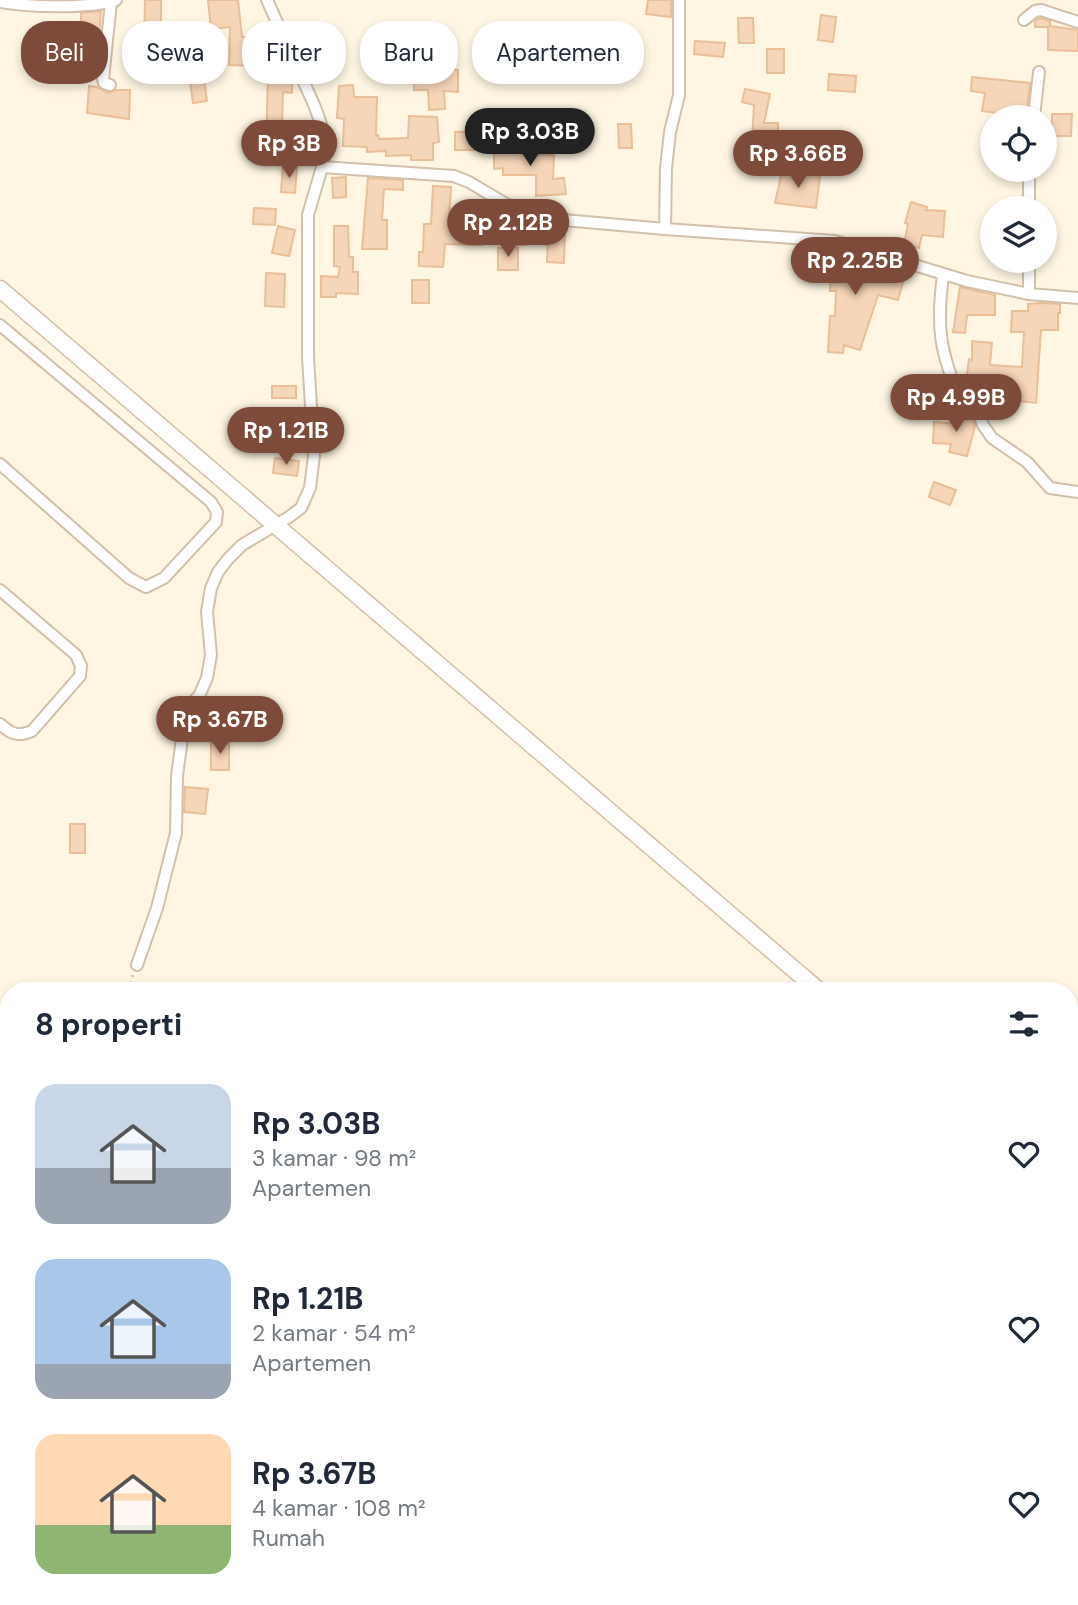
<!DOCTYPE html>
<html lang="id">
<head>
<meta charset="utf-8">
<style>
	:root { --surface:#fff; --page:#f2f2f3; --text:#1f2937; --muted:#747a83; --accent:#7e4b3a }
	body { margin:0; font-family:"DM Sans",sans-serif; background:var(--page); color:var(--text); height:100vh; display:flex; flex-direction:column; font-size:26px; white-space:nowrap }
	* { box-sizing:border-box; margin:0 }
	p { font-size:23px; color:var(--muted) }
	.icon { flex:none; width:38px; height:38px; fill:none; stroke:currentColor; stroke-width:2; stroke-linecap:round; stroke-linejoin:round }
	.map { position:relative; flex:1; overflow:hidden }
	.drawer { position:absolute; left:0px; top:982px; width:1078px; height:625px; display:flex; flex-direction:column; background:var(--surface); border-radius:28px 28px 0 0; box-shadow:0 4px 10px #0003 }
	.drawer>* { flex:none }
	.hud { position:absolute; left:21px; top:21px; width:700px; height:63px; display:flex; gap:14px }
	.buttons { position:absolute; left:980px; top:105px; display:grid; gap:14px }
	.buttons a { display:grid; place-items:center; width:77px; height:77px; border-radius:50%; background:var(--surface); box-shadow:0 4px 10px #0003; font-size:35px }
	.price { position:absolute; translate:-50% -60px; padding:0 16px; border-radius:24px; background:var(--accent); color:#fff; font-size:23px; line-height:46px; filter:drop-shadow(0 2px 4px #0008) }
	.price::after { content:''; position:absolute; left:50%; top:42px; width:21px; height:16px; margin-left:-10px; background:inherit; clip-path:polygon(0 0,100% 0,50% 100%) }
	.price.on { background:#222; color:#fff }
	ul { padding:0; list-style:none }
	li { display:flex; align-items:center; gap:21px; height:175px; padding:0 35px }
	li span { display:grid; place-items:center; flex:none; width:196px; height:140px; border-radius:21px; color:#555 }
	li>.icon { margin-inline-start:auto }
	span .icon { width:84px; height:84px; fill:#fffc; stroke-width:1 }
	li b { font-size:30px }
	h2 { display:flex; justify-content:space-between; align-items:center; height:84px; padding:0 35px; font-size:30px }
	.chip { padding:0 24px; border-radius:28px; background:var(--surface); box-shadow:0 4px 10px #0003; font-size:24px; line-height:63px }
	.chip.on { background:var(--accent); color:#fff }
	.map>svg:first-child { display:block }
	.building { fill:#f6d6b8; stroke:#eabe97; stroke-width:2 }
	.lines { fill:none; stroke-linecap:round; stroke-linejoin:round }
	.street-casing { stroke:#d2c0aa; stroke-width:14 }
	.secondary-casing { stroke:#d6c0a8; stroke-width:19 }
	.path { stroke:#dbb99b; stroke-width:2.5; stroke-dasharray:2 5; stroke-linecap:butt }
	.street { stroke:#fff; stroke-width:10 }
	.secondary { stroke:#fff; stroke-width:16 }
</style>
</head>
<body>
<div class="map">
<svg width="1078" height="1605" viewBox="0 0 1078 1605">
	<rect width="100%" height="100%" fill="#fef6e2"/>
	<g class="building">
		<path d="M145,0H161V42H181V67L135,68V45L144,46Z"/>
		<path d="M208,0H238L242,37H268L267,66L229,65L230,27L211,29Z"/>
		<path d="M648,0H671V17L646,14Z"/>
		<path d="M101,11L97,57H82L81,13Z"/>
		<path d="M821,15L836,17L833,42L818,40Z"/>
		<path d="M738,18H753L754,43H739Z"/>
		<path d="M1040,18L1050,21V26L1078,30V51L1048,50V27H1035V21Z"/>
		<path d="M695,41L725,43L723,57L694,54Z"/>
		<rect x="767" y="49" width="17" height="24"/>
		<path d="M415,68L458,70V92L444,91L445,109L429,110L428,90H414Z"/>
		<path d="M268,74L292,76V93L283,92L282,124H312V142L282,141V148H266Z"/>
		<path d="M829,74L856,76L855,92L828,90Z"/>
		<path d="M972,77L1030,83L1026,117L982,111L985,93L971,91Z"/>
		<path d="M204,79L207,101L193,103L190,81Z"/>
		<path d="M353,85L354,97H377L376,135H378L379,139L408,138L409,116L437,117L439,142L433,143V160H411V155L386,156V151L367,152V147L343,146L344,119L337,118L339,86Z"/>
		<path d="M89,86L97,87L108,93L116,90H130L129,119L87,113Z"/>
		<path d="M745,89L770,94L764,123H778V138L752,139L754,105L742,102Z"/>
		<path d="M1052,114H1072L1071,136H1052Z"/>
		<path d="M618,124H631L632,148H619Z"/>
		<path d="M487,131L488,150H455V132Z"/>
		<path d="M494,146H531V155H554L553,179L564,178L566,194L536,196V175H503V168L494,169Z"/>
		<path d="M283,166L297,167L295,193L281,192Z"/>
		<path d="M782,171L803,176V174L820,176L816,208L775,203Z"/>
		<path d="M346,177V197L333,198L332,178Z"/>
		<path d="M368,178L403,180V190L384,189L382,220H387V249H362Z"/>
		<path d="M433,186L451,187L449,220H483L482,245L445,244L443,267L419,266V252H423L424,224H431Z"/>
		<path d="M911,202L927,207L926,210L945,211L943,237L922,235L919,248L904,245L908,224L905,223Z"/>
		<path d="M254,208L276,209L275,225L253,224Z"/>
		<path d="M508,216L526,222V245H508Z"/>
		<path d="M278,226L295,230L289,256L272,253Z"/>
		<path d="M334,226H348L349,257H353V272H358V294L336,293V297H321V276L338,277L340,267L334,266Z"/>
		<path d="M548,229H565L564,263L547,262Z"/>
		<rect x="498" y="248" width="20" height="22"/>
		<path d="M831,249L844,252L843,269L873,271L876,262L906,271L898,300L878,295L860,350L844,345L843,353L828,352L830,316H835L836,291H830L831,272H807V258H831Z"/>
		<path d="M266,273L285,274L284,307L265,306Z"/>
		<rect x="412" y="280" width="17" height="23"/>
		<path d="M960,287L995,295V315H967L965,333L953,332Z"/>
		<path d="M1041,303L1060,304V313H1058V330H1041L1036,403L1018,401L1019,392L1001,391V387L966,382L969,359L972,360V341L992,343L990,365L1022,367L1024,332H1011L1012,311H1028V304Z"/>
		<rect x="272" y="386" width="24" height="12"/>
		<path d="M958,410L971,414L975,426L967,456L949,452L951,444L933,443L934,422L957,424Z"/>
		<path d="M275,458L299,461L297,476L273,473Z"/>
		<path d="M934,482L956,490L950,505L929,497Z"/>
		<rect x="211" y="743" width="18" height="27"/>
		<path d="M185,787L208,789L205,814L184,812Z"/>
		<rect x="70" y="824" width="15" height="29"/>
	</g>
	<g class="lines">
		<g class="street-casing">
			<g id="street">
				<path d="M0,2C28,7 89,9 116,0"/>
				<path d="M1024,20L1035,11L1041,10L1078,22"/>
				<path d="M110,85L104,83L103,79L111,2"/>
				<path d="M1034,117L1039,72"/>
				<path d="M322,167L454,176L469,182L516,210L541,218L665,229L835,241L967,281L1029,294L1078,298"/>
				<path d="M1029,170V208"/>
				<path d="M665,229L666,168L670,132L679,95V0"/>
				<path d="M1029,261V294"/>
				<path d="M943,275C936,328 940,352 961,402L977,408L983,425L992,438L1027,462L1050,488L1078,492"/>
				<path d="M0,325L211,502L217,512L216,522L164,578L146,587L129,578L0,464"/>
				<path d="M0,590L76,655L81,666L80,676L32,731C18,737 11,734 0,724"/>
				<path d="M137,965L157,908L176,833L177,776L185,716L190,705L199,696L207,678L211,655L207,612L211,588L218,572L228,559L242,545L289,517L301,508L310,488L314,456L308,357V215L322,167L324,145L322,127L315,107L267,0"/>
			</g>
		</g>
		<g class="secondary-casing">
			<g id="secondary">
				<path d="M0,289L818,990"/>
				<path d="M463,1605L469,1598"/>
			</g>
		</g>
		<g class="path">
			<path d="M127,990L133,975"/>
			<path d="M0,1094L9,1087"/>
		</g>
		<use href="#street" class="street"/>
		<use href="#secondary" class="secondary"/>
	</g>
</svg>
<div class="buttons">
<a><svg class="icon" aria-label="locate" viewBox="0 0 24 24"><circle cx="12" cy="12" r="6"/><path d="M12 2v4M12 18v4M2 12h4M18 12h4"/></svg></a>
<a><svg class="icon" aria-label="layers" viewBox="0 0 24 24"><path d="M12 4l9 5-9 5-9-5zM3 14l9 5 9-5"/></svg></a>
</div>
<b class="price on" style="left:530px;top:168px">Rp 3.03B</b>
<b class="price" style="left:289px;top:180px">Rp 3B</b>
<b class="price" style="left:798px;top:190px">Rp 3.66B</b>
<b class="price" style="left:508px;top:259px">Rp 2.12B</b>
<b class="price" style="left:855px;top:297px">Rp 2.25B</b>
<b class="price" style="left:956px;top:434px">Rp 4.99B</b>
<b class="price" style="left:286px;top:467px">Rp 1.21B</b>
<b class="price" style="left:220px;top:756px">Rp 3.67B</b>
<div class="hud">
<a class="chip on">Beli</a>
<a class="chip">Sewa</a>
<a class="chip">Filter</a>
<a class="chip">Baru</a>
<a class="chip">Apartemen</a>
</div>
<section class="drawer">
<h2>8 properti<svg class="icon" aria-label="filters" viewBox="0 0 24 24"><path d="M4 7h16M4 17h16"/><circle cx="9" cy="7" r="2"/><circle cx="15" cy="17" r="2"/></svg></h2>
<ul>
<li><span style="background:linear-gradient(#c9d6e8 60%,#9aa5b1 0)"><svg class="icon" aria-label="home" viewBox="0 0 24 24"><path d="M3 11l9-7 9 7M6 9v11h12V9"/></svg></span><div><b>Rp 3.03B</b><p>3 kamar · 98 m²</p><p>Apartemen</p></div><svg class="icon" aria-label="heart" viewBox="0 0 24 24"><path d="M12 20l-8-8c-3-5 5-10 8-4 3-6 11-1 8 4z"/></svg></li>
<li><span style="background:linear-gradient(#a9c7e8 75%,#9aa5b1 0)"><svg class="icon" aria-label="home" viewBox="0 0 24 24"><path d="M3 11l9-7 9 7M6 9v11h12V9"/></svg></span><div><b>Rp 1.21B</b><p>2 kamar · 54 m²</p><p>Apartemen</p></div><svg class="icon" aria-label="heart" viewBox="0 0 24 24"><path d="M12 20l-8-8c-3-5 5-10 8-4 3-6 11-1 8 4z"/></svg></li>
<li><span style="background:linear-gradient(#ffd9b3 65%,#8fb573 0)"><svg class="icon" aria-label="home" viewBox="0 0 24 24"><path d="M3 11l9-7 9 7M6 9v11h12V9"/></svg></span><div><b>Rp 3.67B</b><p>4 kamar · 108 m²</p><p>Rumah</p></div><svg class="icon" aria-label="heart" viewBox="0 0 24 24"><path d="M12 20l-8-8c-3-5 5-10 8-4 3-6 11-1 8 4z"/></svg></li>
</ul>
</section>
</div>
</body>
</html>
